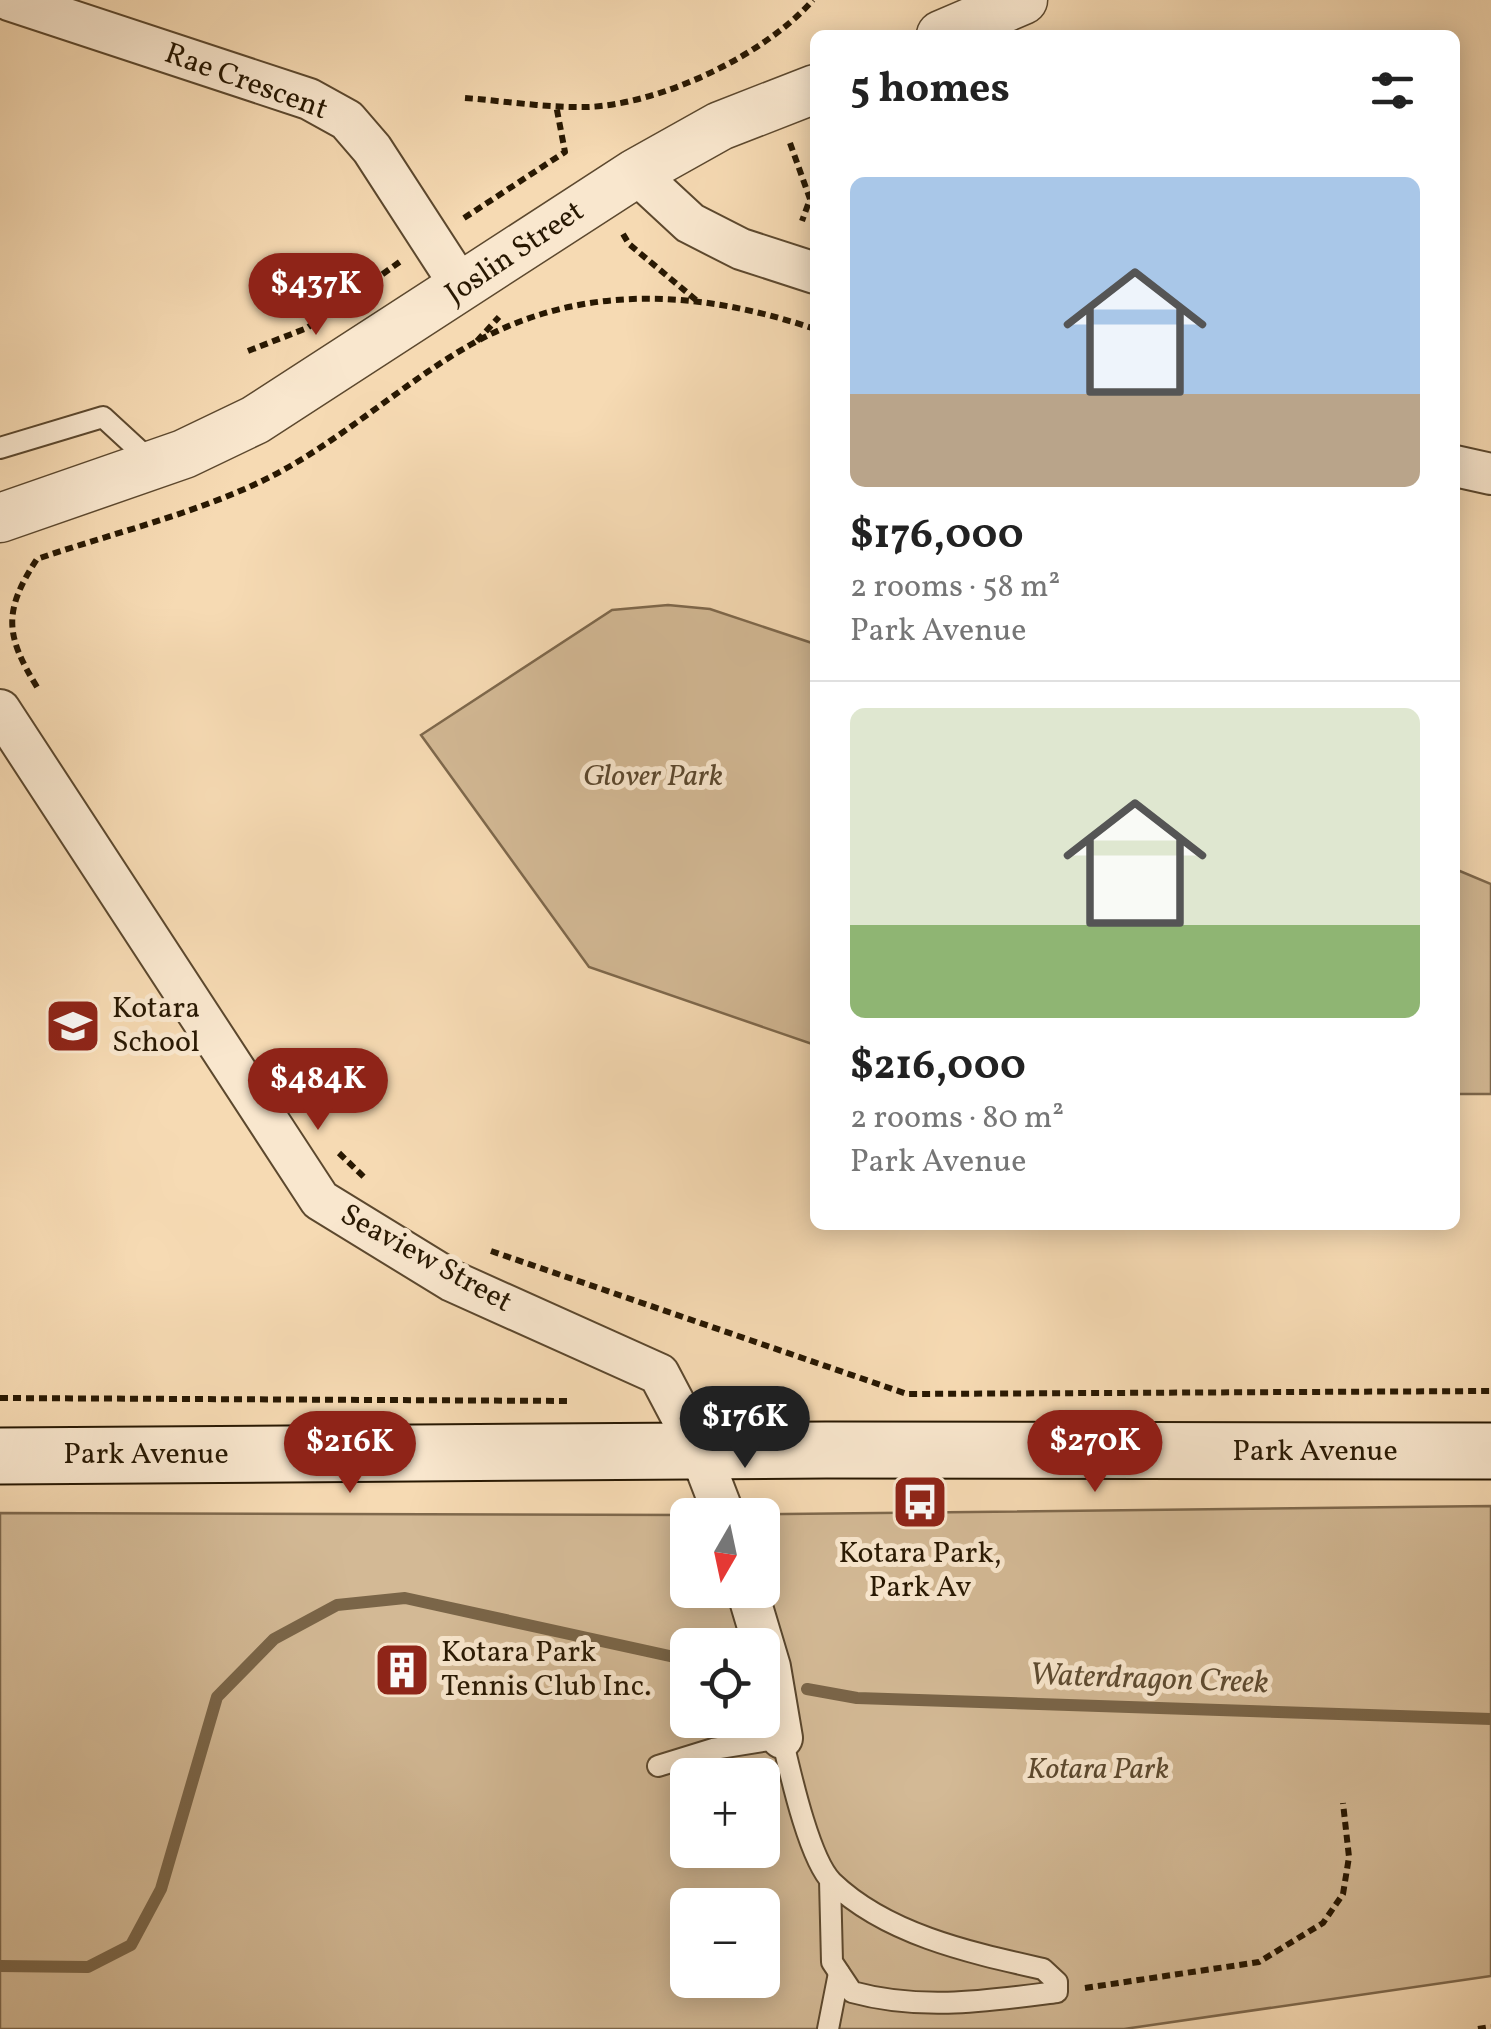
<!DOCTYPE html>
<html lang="en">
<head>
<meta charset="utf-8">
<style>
	:root { --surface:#fff; --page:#f6f6f6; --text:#222; --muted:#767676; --line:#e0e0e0; --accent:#8f2418 }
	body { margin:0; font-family:Vollkorn,serif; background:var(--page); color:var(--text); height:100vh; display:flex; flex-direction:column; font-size:38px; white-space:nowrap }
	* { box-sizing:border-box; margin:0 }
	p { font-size:32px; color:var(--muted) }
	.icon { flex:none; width:55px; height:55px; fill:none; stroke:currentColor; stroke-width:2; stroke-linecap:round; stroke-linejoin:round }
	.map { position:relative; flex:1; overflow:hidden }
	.panel { position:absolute; left:810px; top:30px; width:650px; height:1200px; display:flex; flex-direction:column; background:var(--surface); border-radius:15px; box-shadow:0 5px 25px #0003 }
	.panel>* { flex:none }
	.needle { width:65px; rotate:189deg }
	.tools { position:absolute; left:670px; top:1498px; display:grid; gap:20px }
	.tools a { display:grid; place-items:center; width:110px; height:110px; border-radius:15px; background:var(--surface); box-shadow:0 5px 25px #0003; font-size:50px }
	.price { position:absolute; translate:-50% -85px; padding:0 22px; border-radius:35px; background:var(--accent); color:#fff; font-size:32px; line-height:65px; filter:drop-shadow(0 2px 5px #0008) }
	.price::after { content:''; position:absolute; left:50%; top:60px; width:30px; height:22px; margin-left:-15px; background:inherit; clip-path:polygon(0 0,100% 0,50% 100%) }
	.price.on { background:#222; color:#fff }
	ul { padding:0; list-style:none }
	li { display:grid; align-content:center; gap:20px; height:530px; padding:0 40px }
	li+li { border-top:2px solid var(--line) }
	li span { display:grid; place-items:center; height:310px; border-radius:15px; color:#555 }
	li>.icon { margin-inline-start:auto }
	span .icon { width:180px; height:180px; fill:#fffc; stroke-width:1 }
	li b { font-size:42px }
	h2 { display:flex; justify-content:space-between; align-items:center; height:120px; padding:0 40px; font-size:42px }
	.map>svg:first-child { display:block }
	.green { fill:#d3b995; stroke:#7e684c; stroke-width:2.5; fill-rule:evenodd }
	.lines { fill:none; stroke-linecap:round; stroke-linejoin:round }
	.stream { stroke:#7a6548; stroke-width:12 }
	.service-casing { stroke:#5c482e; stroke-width:24 }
	.minor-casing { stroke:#5c482e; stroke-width:44 }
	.tertiary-casing { stroke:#5c482e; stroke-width:51 }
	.secondary-casing { stroke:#281802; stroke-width:59 }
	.path { stroke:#281802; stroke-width:6; stroke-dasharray:8 5; stroke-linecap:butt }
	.service { stroke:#f9e7ce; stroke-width:20 }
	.minor { stroke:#f9e7ce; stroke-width:40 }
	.tertiary { stroke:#f9e7ce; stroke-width:48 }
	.secondary { stroke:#f9e7ce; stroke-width:55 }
	.labels { text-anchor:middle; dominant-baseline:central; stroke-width:10; stroke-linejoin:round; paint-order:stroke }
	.street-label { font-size:30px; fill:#281802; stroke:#f9e7ce }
	.park-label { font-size:30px; font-style:italic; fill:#5b482e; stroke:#f9e7ce }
	.poi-label { font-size:30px; fill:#281802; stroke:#f9e7ce; text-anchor:start }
	.water-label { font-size:32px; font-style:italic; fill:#5e4b31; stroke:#f9e7ce }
</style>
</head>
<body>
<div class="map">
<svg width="1491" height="2029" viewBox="0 0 1491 2029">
	<rect width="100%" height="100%" fill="#f6dab3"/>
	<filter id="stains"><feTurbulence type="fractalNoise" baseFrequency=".002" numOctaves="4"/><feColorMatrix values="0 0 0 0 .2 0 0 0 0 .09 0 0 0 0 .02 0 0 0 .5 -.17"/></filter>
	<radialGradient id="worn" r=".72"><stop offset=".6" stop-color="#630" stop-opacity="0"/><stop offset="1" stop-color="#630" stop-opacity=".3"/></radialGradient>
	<g class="green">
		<path d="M668,605L710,609L815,644V1045L589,967L421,735L612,610Z"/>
		<path d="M1455,869L1491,884V1094H1455Z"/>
		<path d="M1491,1506V1976L1124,2029H0V1513L687,1515L688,1590H762V1515H706ZM688,1645H762V1720H688ZM688,1775H762V1850H688ZM688,1905H762V1980H688Z"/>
	</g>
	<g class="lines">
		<g class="stream">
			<path d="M807,1689L857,1698L1491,1719"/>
			<path d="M0,1966L88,1967L131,1945L161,1889L217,1697L274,1639L337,1605L405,1598L688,1660"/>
		</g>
		<g class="service-casing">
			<g id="service">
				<path d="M0,448L103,417L154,464"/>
				<path d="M658,1766L713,1749L782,1738C790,1772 809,1859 832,1882C887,1935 972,1953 1043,1969L1057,1982V1992C986,2001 921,2011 852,1992L832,1962L830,1880"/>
				<path d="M828,2029L839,1973"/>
			</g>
		</g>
		<g class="minor-casing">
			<g id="minor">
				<path d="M9,0L309,99L347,120L372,149L462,288"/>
				<path d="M636,173L690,223L741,249L815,273"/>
				<path d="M1455,466L1491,474"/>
				<path d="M0,710L320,1200L452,1281L659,1374L699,1450L724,1515"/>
				<path d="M747,1590L770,1667L782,1738"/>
			</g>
		</g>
		<g class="tertiary-casing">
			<g id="tertiary">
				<path d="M941,35L1023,0"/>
				<path d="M0,518L184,454L255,420L636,173L720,126L815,89"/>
			</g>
		</g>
		<g class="secondary-casing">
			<path id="secondary" d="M0,1456L826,1450L1491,1451"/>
		</g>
		<g class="path">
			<path d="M465,98C505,101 547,108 588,107C661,104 765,55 813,0"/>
			<path d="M790,143L810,199L802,221"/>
			<path d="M464,218L565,152L556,105"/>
			<path d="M623,234L629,244L696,300"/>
			<path d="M477,341L499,317"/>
			<path d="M248,351L307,328L401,261"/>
			<path d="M37,687C5,635 3,611 37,559C110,534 190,515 260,482C334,447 400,385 470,345C581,282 699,290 815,329"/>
			<path d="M339,1153L366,1179"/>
			<path d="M491,1251L907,1394L1491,1391"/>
			<path d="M0,1398L571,1401"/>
			<path d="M1085,1988L1259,1962L1323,1923L1343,1894L1349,1857L1343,1803"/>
			<path d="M1478,2029L1491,2027"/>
		</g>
		<use href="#service" class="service"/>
		<use href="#minor" class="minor"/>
		<use href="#tertiary" class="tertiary"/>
		<use href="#secondary" class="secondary"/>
	</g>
	<defs>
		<g id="school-square" transform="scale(2.875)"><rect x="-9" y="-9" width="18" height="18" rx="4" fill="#8f2418" stroke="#f9e7ce"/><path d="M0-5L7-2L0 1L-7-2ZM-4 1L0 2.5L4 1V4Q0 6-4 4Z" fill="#fff"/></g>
		<g id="bus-square" transform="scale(2.875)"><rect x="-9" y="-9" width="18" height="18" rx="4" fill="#8f2418" stroke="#f9e7ce"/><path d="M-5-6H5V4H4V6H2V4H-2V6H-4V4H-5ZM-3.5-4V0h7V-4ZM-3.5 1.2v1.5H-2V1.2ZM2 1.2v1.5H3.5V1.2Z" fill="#fff"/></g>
		<g id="building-square" transform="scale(2.875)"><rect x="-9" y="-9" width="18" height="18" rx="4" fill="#8f2418" stroke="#f9e7ce"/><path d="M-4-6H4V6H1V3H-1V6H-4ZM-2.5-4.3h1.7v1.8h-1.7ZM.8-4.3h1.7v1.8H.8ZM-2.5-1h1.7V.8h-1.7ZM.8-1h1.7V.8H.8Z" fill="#fff"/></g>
	</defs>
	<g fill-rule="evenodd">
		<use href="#school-square" x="73" y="1026"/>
		<use href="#bus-square" x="920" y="1502"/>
		<use href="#building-square" x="402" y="1670"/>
	</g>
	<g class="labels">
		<g class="street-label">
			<text transform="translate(246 82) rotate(20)">Rae Crescent</text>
			<text transform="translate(515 253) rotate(-34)">Joslin Street</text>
			<text transform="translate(426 1259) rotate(29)">Seaview Street</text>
			<text x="1315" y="1452">Park Avenue</text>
			<text x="146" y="1455">Park Avenue</text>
		</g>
		<g class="park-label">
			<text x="653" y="777">Glover Park</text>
			<text x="1098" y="1770">Kotara Park</text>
		</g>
		<g class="poi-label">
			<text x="112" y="1009">Kotara<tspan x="112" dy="34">School</tspan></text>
			<text x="920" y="1554" text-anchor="middle">Kotara Park,<tspan x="920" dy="34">Park Av</tspan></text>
			<text x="441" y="1653">Kotara Park<tspan x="441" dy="34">Tennis Club Inc.</tspan></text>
		</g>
		<g class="water-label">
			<text transform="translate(1149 1680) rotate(2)">Waterdragon Creek</text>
		</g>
	</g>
	<rect width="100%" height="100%" filter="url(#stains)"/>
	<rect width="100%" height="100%" fill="url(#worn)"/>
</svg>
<div class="tools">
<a><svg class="needle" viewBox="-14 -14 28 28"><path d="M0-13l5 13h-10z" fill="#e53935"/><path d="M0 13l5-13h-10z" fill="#767676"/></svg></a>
<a><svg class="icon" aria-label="locate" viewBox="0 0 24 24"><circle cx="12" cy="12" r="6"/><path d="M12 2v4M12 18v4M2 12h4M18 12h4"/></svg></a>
<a>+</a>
<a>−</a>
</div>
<b class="price" style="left:316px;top:338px">$437K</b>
<b class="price" style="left:318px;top:1133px">$484K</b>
<b class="price on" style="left:745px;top:1471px">$176K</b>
<b class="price" style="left:1095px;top:1495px">$270K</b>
<b class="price" style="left:350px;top:1496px">$216K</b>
<section class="panel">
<h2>5 homes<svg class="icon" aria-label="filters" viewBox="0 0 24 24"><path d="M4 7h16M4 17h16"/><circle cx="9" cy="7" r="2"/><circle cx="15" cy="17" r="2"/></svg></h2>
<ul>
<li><span style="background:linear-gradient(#a9c7e8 70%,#b9a48a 0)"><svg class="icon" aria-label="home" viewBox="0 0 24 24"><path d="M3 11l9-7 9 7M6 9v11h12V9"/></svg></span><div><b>$176,000</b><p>2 rooms · 58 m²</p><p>Park Avenue</p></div></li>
<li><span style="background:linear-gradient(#dfe7d0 70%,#8fb573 0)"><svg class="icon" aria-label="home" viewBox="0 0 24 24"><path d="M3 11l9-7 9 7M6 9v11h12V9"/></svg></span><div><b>$216,000</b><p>2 rooms · 80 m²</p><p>Park Avenue</p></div></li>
</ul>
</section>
</div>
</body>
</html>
